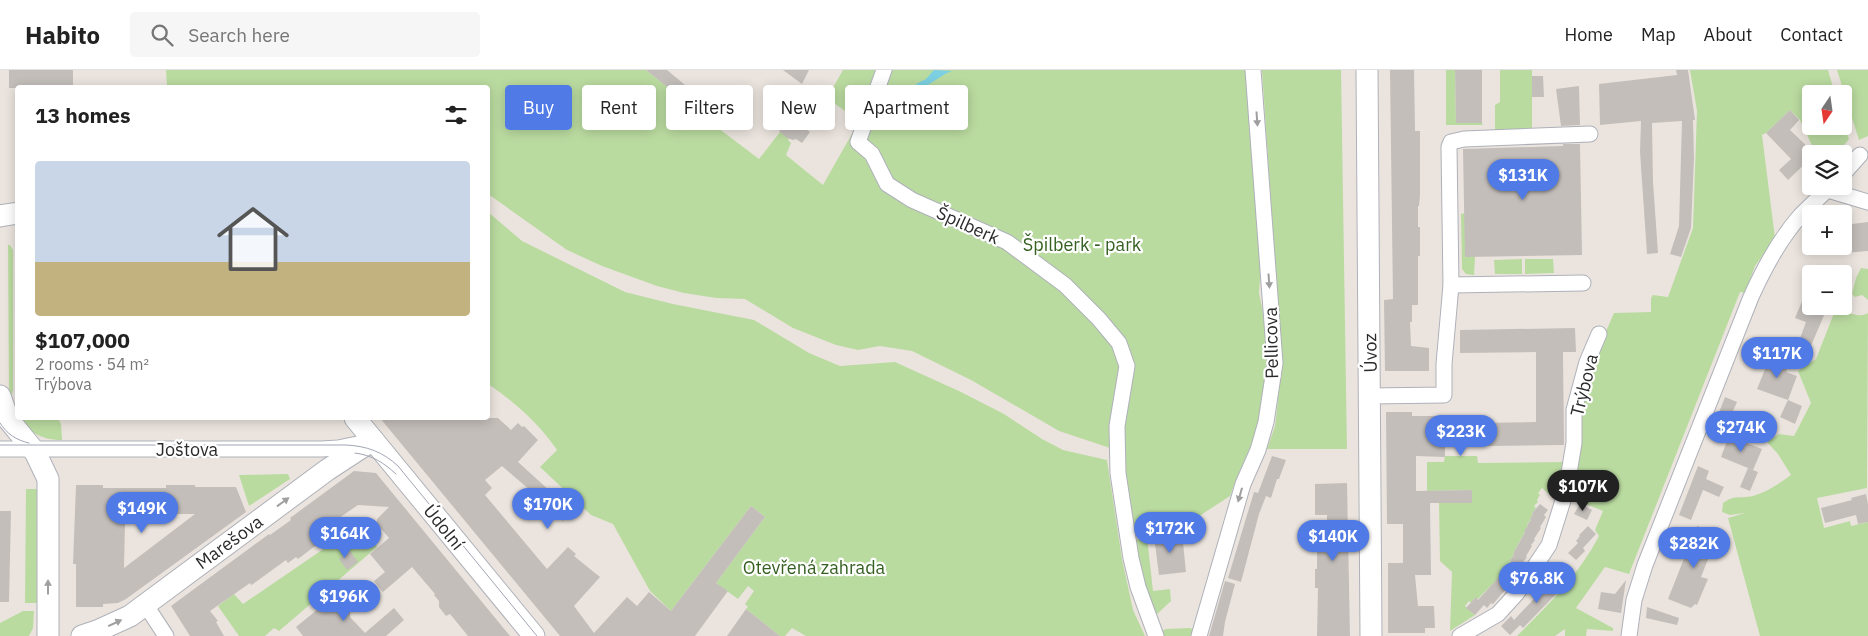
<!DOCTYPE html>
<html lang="en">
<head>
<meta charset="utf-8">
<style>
	:root { --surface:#fff; --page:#f6f6f6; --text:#222; --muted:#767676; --line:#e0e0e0; --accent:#507ae6 }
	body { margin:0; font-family:"IBM Plex Sans",sans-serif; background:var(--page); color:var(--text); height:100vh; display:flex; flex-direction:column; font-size:19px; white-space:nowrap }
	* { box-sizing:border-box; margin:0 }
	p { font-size:16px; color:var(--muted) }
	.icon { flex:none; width:28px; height:28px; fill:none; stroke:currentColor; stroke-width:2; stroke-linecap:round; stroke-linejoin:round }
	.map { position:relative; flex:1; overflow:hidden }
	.details { position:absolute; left:15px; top:15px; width:475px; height:335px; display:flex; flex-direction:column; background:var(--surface); border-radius:5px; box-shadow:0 2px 12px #0003 }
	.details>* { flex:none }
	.hud { position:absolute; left:505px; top:15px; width:475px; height:45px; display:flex; gap:10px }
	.needle { width:32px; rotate:193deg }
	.controls { position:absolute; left:1802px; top:15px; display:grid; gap:10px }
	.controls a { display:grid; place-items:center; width:50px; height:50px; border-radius:5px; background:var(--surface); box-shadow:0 2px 12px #0003; font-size:25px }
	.price { position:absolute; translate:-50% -42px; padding:0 11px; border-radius:18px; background:var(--accent); color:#fff; font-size:16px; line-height:32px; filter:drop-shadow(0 1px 2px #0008) }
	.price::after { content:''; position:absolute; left:50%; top:30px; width:15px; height:11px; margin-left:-8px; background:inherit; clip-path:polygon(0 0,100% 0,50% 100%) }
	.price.active { background:#222; color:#fff }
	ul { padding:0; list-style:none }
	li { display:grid; align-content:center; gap:10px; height:265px; padding:0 20px }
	li span { display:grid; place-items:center; height:155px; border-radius:5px; color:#555 }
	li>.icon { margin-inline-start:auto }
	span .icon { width:90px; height:90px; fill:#fffc; stroke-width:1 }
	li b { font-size:21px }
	h2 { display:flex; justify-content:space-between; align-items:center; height:60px; padding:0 20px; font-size:21px }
	.chip { padding:0 18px; border-radius:5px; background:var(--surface); box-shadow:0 2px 12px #0003; font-size:18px; line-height:45px }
	.chip.active { background:var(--accent); color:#fff }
	header { display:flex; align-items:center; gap:30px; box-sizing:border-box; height:70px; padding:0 25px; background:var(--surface); border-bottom:1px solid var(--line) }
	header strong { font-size:24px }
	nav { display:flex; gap:28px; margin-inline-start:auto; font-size:18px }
	.search { width:350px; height:45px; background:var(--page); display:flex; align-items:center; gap:12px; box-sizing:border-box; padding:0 18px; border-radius:5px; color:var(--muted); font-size:19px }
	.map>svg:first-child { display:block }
	.green { fill:#badba0 }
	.water { fill:#7cd0e1 }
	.building { fill:#c3beba; fill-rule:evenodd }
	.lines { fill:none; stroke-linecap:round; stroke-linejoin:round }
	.street-casing { stroke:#aeb1b9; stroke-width:17 }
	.secondary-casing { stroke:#aeb1b9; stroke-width:23 }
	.street { stroke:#fff; stroke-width:15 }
	.secondary { stroke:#fff; stroke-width:21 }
	.tram { stroke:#a1a5b3; stroke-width:1 }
	.oneway { fill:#9f9f9f }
	.labels { text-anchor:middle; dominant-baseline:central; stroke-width:4.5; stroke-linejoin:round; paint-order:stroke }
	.street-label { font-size:18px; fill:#2a2a2a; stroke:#fff }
	.park-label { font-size:18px; fill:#356022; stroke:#fff }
</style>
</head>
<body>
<header>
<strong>Habito</strong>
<div class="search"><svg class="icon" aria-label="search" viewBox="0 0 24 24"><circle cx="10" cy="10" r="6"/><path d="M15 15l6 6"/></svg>Search here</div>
<nav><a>Home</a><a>Map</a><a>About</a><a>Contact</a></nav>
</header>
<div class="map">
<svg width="1868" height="566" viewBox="0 0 1868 566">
	<rect width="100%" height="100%" fill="#ebe4de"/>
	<g class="green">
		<path d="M166,0H646L699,42L700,45H701L759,89L780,62L789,68L788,70L791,73L786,85L823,115L858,53L848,39L845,41L827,28L843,0H1246L1261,197L1259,223L1263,242L1266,268V310L1260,343L1255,366L1237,407L1230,426L1187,454L1135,461L1133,459L1123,384L1107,377L1059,361L971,310L912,281L880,276L858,280L836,275L793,258L745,229L716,228L684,223L657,216L602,196L567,180L488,124V18H161L162,15H167Z"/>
		<path d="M1262,0H1341L1347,379H1267L1275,356L1282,294Z"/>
		<path d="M1446,0H1455L1456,53H1482L1483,55H1446Z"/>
		<path d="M1500,0H1532V60L1497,62L1495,60V35L1500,32Z"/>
		<path d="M1690,0H1828L1835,24H1811V56H1844V54L1849,69L1837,84H1816L1800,50L1790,40L1766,63L1762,65L1775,168L1755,196L1745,223L1740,222L1629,504L1605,497L1576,538L1613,558V561L1587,559L1586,566H1565V559L1555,566H1517C1548,535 1578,506 1599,466L1595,460L1603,441L1569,427L1581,340L1590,298L1614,243L1651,242V228L1653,225L1668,227L1693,158L1697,41Z"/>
		<path d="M1837,0H1868V66L1859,70Z"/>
		<path d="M488,142L522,171L625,222L673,234L754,250L809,283L840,296L895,292L961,322L1004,344L1042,369L1063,380L1107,390L1122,489L1133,540L1145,566H806L792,558L785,566H780L746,539L748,537L745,534L754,521L748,516L738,529L716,513L765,447L751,436L671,541L650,521L613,454L591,445L540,397L557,380C539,354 517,334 491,316L488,317Z"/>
		<path d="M1465,143L1475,187L1474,205L1466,204L1462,199L1461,144Z"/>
		<path d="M8,175H10L13,180V321L11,326L9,323Z"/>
		<path d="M1522,189V204H1495L1494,190Z"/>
		<path d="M1525,189H1553L1554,203L1525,204Z"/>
		<path d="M1861,198L1868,199V230L1862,225L1855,227L1852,224L1856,208Z"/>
		<path d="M1836,238C1845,241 1858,249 1868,243L1867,418L1817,428L1824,458L1850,451L1851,456L1868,452V566H1760L1728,448L1745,443L1730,445L1722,442L1723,433C1736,424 1739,429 1753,426C1767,422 1780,413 1791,405L1778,384L1767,372L1779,364L1794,366L1811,333L1798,301L1816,289Z"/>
		<path d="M13,341H17L18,348H58L61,354L62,370C39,370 25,360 13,341Z"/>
		<path d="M1445,386H1477L1478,393L1565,392L1562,418L1556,417L1552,427L1542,418L1538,423L1540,425L1537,430L1538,432L1534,436L1536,438L1532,443L1533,444L1530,449L1531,450L1527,454L1528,456L1513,484L1514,485L1510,490L1511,491C1503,506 1488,518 1478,529L1475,528L1471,533L1469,531L1465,536L1475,545L1450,561L1452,502L1440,491L1439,433H1471V420L1427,421V392H1444Z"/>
		<path d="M288,404L290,409L249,436L239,405Z"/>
		<path d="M26,419H40V533H25Z"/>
		<path d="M360,454L377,477L279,561L274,558L265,566H239L218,536L234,524L243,534Z"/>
		<path d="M1147,467L1153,521L1170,519L1171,531L1156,545L1146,522L1134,470Z"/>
		<path d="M23,541H34L33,558L29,566H0V553Z"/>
		<path d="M1189,558L1194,559L1192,566H1162V561L1166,559Z"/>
	</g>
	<path class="water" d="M934,0L952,1L945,4L917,22L915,20L916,14L926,9Z"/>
	<g class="building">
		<rect x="9" y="0" width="64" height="18"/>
		<path d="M646,0H667L708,34L701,44Z"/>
		<path d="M783,0H809L802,14Z"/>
		<path d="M1390,0H1414L1415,61H1420V125L1419,136H1418V157H1420V186H1418V235H1412V252H1410L1411,276L1429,278V301H1385L1384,230L1393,229Z"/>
		<path d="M1455,0H1482V53H1456Z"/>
		<path d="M1676,0H1688L1695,50H1693L1694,88L1691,158L1681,187L1670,184L1679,156L1682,51L1652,53L1653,112L1658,183L1647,184L1640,82L1641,51L1600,55L1599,14L1677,5Z"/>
		<path d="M1532,6H1543L1544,27H1532Z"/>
		<path d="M1579,16L1580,55L1561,56L1556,19Z"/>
		<path d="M1790,40L1799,50L1790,60L1815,84H1811V88L1788,110L1779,100L1791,89L1766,63Z"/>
		<path d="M790,47L810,62L802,73L796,69L793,70L787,68L779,61Z"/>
		<path d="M1563,74H1580L1582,185L1465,187L1463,79L1563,76Z"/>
		<path d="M1868,152V181L1844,183V155Z"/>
		<path d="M1811,210V236H1828L1810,278L1798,274L1806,252L1795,248Z"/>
		<path d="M1575,258L1576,282H1563L1564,375L1487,376V369H1445V387L1416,386V421L1472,420V433H1430L1431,505H1415L1418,536H1434L1435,558H1425V563H1388V493H1403V454H1387L1386,342H1412V346H1476V353L1536,352V282L1460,283V260Z"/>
		<path d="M1770,287L1789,294L1786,302L1797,306L1788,330L1757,319Z"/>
		<path d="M1725,327L1737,332L1729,350L1718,345Z"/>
		<path d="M1788,330L1802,336L1795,354L1780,347Z"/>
		<path d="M380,348H498L511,360L518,353L522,357L524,356L538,370L518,392L572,441L563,451L544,434L545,433L502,396L485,410L492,418L485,425L547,499L568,477L576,484L574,486L600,507L574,536L594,563L627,527L637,536L649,522L671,541L751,436L765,447L716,513L728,521L695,566H560Z"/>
		<path d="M1729,366L1762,379L1753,400L1721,387Z"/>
		<path d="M1272,386L1286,390L1279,409H1277L1271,428L1266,426L1259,444L1241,512L1228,508L1254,422L1258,423Z"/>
		<path d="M1698,396L1709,401L1706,409L1724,417L1719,427L1703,420L1691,450L1679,445Z"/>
		<path d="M1748,398L1758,402L1750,421L1740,417Z"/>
		<path d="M354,401L376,403L510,566H468L450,544L446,546L439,537V531L434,525L435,524L412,497L383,522L374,511L385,502L370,484L389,468L377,454V449L389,437L358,435L317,463L323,470L298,489L296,487L288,493L286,490L253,514L251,515L250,513L210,541L218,551L216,552L224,566H190L171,536L269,464L270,465L291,450L290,448Z"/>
		<path d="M1347,413L1350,566H1317L1318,518H1315V499H1317V467H1327V445H1315V414Z"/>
		<path d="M76,415H103V418H166V415H195V417H236L246,442L126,529L118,533L103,534V537H76V494H73ZM154,444H195L124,498L125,454H154Z"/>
		<path d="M1866,424L1868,434V452L1858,454L1856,445L1825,453L1821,438L1852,430L1851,428Z"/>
		<path d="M1540,434L1548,440L1544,445L1546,447L1540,457L1541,458L1534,469L1535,470L1531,475L1532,476L1526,486L1527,487L1523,492L1524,493L1518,505L1493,534L1491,533L1487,538L1484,535L1475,545L1466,538L1476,527L1478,530L1508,497L1507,496L1511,491L1510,490L1514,485L1513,484L1525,462L1524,461L1528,456L1527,455L1531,450L1530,449L1533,444L1532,443Z"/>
		<path d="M1580,434L1592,440L1587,450L1574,444Z"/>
		<path d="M0,441H11L9,532H0Z"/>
		<path d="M1588,456L1596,464L1583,478L1585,481L1576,490L1568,483L1578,473L1576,471L1580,466L1579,465Z"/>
		<path d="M1697,456L1718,464L1701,507L1708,509L1697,535L1695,534L1691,538L1668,529Z"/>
		<path d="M1182,463L1186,502L1159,505L1154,466Z"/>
		<path d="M350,481L358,492L347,500L339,489Z"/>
		<path d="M1562,499L1570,507L1559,518L1561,519L1523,558L1520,555L1510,565L1501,556L1511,546L1514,550Z"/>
		<path d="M1626,510L1621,543L1598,539L1601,522L1615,524Z"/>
		<path d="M1225,511L1235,514L1225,552L1223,566H1209Z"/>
		<path d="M334,526L339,532L344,531L350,535V547L365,563L394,538L404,550L386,566H303L296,557Z"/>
		<path d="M1647,537L1679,548L1677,555L1646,548Z"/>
		<path d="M746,539L780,566H727Z"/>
	</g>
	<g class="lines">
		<g class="street-casing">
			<g id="street">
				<path d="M884,0L858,72L872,84L887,114L912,130L1007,172L1065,215L1099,249L1119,273L1127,296L1117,356L1118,403L1131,488L1138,517L1156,566"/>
				<path d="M1844,103L1860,85"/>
				<path d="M1828,120L1868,132"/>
				<path d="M1451,215L1583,213"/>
				<path d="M1370,326L1444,325V294L1451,215L1449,77L1451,72L1464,69L1590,64"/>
				<path d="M0,379H321L338,378L362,373"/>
				<path d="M145,534L166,566"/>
				<path d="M1199,566L1243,414L1258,380L1266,352L1275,293L1253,0"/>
				<path d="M1460,566L1498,544L1517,523L1549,475L1566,421L1574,373V340L1587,292L1599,264"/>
				<path d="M1629,566L1634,530L1645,495L1751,227C1764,198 1779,170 1800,146C1810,136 1821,126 1831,116"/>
			</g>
		</g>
		<g class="secondary-casing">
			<g id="secondary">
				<path d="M1367,0L1371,566"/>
				<path d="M0,146L18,143"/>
				<path d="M0,326L8,349L35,382L48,409V566"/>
				<path d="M355,348L534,566"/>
				<path d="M82,566L97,561L130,546L327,400L373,370"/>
			</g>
		</g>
		<use href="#street" class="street"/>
		<use href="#secondary" class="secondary"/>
		<g class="tram">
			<path d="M0,353C7,364 16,370 29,373"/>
			<path d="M0,375H346C367,376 383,382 398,396L537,566"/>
			<path d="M355,383C372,385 384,393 396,404"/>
		</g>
	</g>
	<defs><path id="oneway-solid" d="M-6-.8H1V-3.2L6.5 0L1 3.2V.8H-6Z" transform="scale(1.25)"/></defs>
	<g class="oneway">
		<use href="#oneway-solid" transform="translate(1257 49) rotate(86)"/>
		<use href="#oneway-solid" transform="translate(1269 211) rotate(86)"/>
		<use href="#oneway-solid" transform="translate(1240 425) rotate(106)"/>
		<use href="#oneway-solid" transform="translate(283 432) rotate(-36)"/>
		<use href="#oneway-solid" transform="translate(48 517) rotate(-90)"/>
		<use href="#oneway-solid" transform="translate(115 553) rotate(-25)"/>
	</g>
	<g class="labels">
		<g class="street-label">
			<text transform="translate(968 155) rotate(24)">Špilberk</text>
			<text transform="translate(1271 273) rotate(-91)">Pellicova</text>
			<text transform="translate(1370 283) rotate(-91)">Úvoz</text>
			<text transform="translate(1584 315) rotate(-76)">Trýbova</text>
			<text x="187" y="379">Joštova</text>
			<text transform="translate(444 457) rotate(51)">Údolní</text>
			<text transform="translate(229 472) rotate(-36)">Marešova</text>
		</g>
		<g class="park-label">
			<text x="1082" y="174">Špilberk - park</text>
			<text x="814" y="497">Otevřená zahrada</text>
		</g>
	</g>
</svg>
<div class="controls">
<a><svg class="needle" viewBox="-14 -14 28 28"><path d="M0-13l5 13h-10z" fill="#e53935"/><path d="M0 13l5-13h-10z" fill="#767676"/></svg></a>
<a><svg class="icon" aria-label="layers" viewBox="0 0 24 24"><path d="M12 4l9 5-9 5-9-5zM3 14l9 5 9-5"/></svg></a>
<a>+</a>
<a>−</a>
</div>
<b class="price" style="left:1523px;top:131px">$131K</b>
<b class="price" style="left:1777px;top:309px">$117K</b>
<b class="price" style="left:1741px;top:383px">$274K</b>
<b class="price" style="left:1461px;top:387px">$223K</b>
<b class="price active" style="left:1583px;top:442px">$107K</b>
<b class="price" style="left:548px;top:460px">$170K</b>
<b class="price" style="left:142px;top:464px">$149K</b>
<b class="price" style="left:1170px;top:484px">$172K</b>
<b class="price" style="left:345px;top:489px">$164K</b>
<b class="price" style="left:1333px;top:492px">$140K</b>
<b class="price" style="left:1694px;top:499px">$282K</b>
<b class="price" style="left:1537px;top:534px">$76.8K</b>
<b class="price" style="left:344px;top:552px">$196K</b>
<div class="hud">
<a class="chip active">Buy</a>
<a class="chip">Rent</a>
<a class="chip">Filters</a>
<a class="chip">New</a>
<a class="chip">Apartment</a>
</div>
<section class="details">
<h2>13 homes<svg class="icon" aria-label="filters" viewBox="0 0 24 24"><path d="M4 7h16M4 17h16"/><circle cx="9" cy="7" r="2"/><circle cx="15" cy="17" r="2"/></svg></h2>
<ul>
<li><span style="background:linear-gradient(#c9d6e8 65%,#c2b280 0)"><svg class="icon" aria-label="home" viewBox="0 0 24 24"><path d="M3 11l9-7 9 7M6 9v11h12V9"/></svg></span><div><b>$107,000</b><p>2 rooms · 54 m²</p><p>Trýbova</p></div></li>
</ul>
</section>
</div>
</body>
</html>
